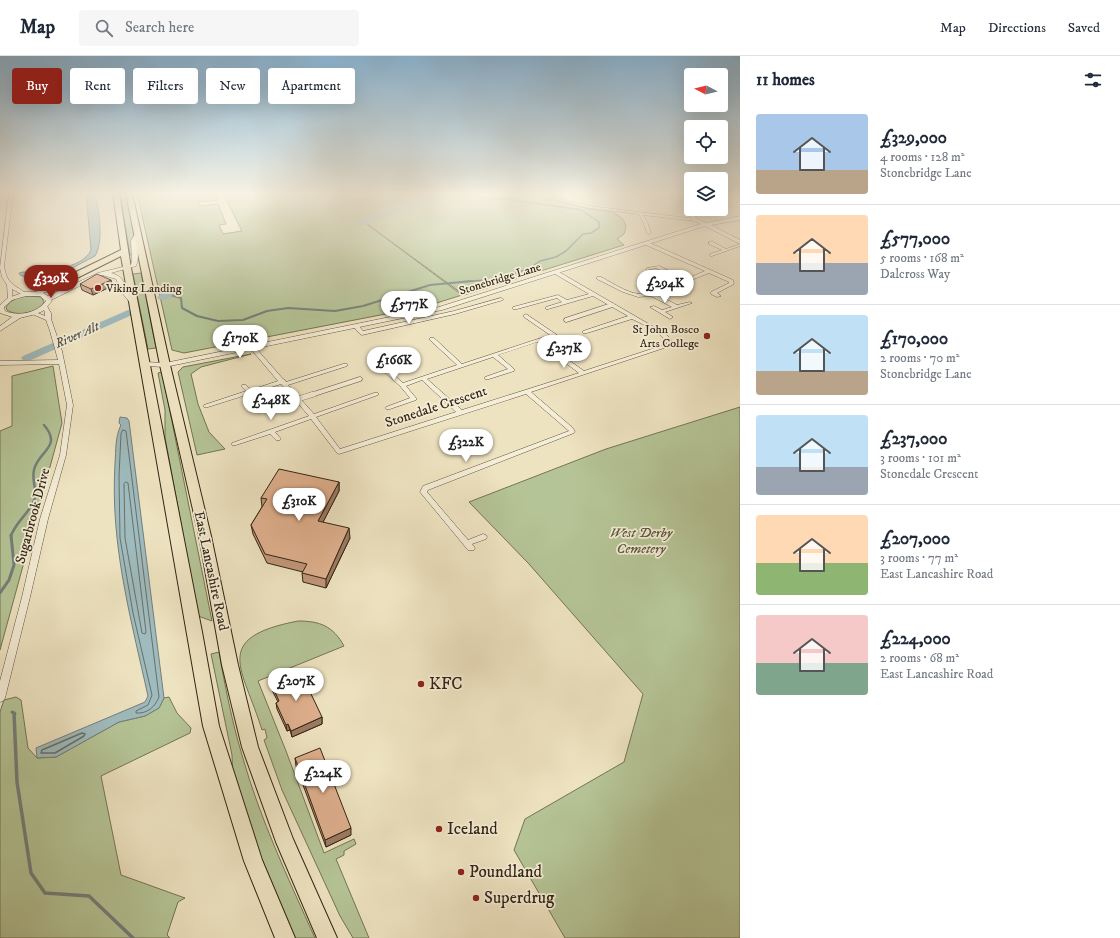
<!DOCTYPE html>
<html lang="en">
<head>
<meta charset="utf-8">
<style>
	:root { --surface:#fff; --page:#f6f6f7; --text:#1f2937; --muted:#747a83; --line:#e0e1e3; --accent:#8f2418 }
	body { margin:0; font-family:"IM FELL DW Pica",serif; background:var(--page); color:var(--text); height:100vh; display:flex; flex-direction:column; font-size:15px; white-space:nowrap }
	* { box-sizing:border-box; margin:0 }
	p { font-size:13px; color:var(--muted) }
	.icon { flex:none; width:22px; height:22px; fill:none; stroke:currentColor; stroke-width:2; stroke-linecap:round; stroke-linejoin:round }
	.map { position:relative; flex:1; overflow:hidden }
	.sheet { display:flex; flex-direction:column; background:var(--surface); width:380px }
	.sheet>* { flex:none }
	.banner { position:absolute; left:12px; top:12px; width:380px; height:36px; display:flex; gap:8px }
	.needle { width:26px; rotate:277deg }
	.buttons { position:absolute; left:684px; top:12px; display:grid; gap:8px }
	.buttons a { display:grid; place-items:center; width:44px; height:44px; border-radius:4px; background:var(--surface); box-shadow:0 4px 16px #0002; font-size:20px }
	.price { position:absolute; translate:-50% -34px; padding:0 9px; border-radius:14px; background:#fff; color:#222; font-size:13px; line-height:26px; filter:drop-shadow(0 1px 2px #0008) }
	.price::after { content:''; position:absolute; left:50%; top:24px; width:12px; height:9px; margin-left:-6px; background:inherit; clip-path:polygon(0 0,100% 0,50% 100%) }
	.price.active { background:var(--accent); color:#fff }
	ul { padding:0; list-style:none }
	li { display:flex; align-items:center; gap:12px; height:100px; padding:0 16px }
	li+li { border-top:1px solid var(--line) }
	li span { display:grid; place-items:center; flex:none; width:112px; height:80px; border-radius:4px; color:#555 }
	li>.icon { margin-inline-start:auto }
	span .icon { width:48px; height:48px; fill:#fffc; stroke-width:1 }
	li b { font-size:17px }
	h2 { display:flex; justify-content:space-between; align-items:center; height:48px; padding:0 16px; font-size:17px }
	.pill { padding:0 14px; border-radius:4px; background:var(--surface); box-shadow:0 4px 16px #0002; font-size:14px; line-height:36px }
	.pill.active { background:var(--accent); color:#fff }
	header { display:flex; align-items:center; gap:24px; box-sizing:border-box; height:56px; padding:0 20px; background:var(--surface); border-bottom:1px solid var(--line) }
	header strong { font-size:19px }
	nav { display:flex; gap:22px; margin-inline-start:auto; font-size:14px }
	.search { width:280px; height:36px; background:var(--page); display:flex; align-items:center; gap:10px; box-sizing:border-box; padding:0 14px; border-radius:4px; color:var(--muted); font-size:15px }
	main { display:flex; flex:1; min-height:0 }
	.map>svg:first-child { display:block }
	.green { fill:#b5c496; stroke:#747455 }
	.water { fill:#9fbbbe; stroke:#737f7a }
	.lines { fill:none; stroke-linecap:round; stroke-linejoin:round }
	.shore-far1 { stroke:#687069; stroke-width:1 }
	.shore { stroke:#687069; stroke-width:1.5 }
	.stream-far4 { stroke:#737f7a; stroke-width:1.5 }
	.stream-far3 { stroke:#737f7a; stroke-width:2 }
	.stream-far2 { stroke:#737f7a; stroke-width:2.5 }
	.stream-far1 { stroke:#737f7a; stroke-width:3 }
	.stream { stroke:#737f7a; stroke-width:3.5 }
	.river { fill:#9fbbbe; fill-rule:evenodd }
	.pedestrian-far1-casing { stroke:#61543f; stroke-width:5 }
	.pedestrian-casing { stroke:#61543f; stroke-width:6 }
	.minor-casing { stroke:#61543f; stroke-width:1 }
	.tertiary-casing { stroke:#61543f; stroke-width:1 }
	.trunk-casing { stroke:#322414; stroke-width:2 }
	.pedestrian-far1 { stroke:#f4edd7; stroke-width:4 }
	.pedestrian { stroke:#f4edd7; stroke-width:5 }
	.minor { fill:#f4edd7; fill-rule:evenodd }
	.tertiary { fill:#f4edd7; fill-rule:evenodd }
	.trunk { fill:#eee3c1; fill-rule:evenodd }
	.wall { fill:#c1977a; stroke:#322414 }
	.shaded-wall { fill:#9d7b63; stroke:#322414 }
	.building { fill:#e0b08e; stroke:#322414 }
	.poi-dot { fill:#8f2418; stroke:#f4edd7; stroke-width:1.5 }
	.labels { text-anchor:middle; dominant-baseline:central; stroke-width:3.5; stroke-linejoin:round; paint-order:stroke }
	.far-street-label { font-size:12px; fill:#322414; stroke:#f4edd7 }
	.far-poi-label { font-size:12px; fill:#322414; stroke:#f4edd7; text-anchor:start }
	.far-water-label { font-size:13px; font-style:italic; fill:#535147; stroke:#f4edd7 }
	.street-label { font-size:14px; fill:#322414; stroke:#f4edd7 }
	.park-label { font-size:14px; font-style:italic; fill:#59543b; stroke:#f4edd7 }
	.near-poi-label { font-size:17px; fill:#322414; stroke:#f4edd7; text-anchor:start }
</style>
</head>
<body>
<header>
<strong>Map</strong>
<div class="search"><svg class="icon" aria-label="search" viewBox="0 0 24 24"><circle cx="10" cy="10" r="6"/><path d="M15 15l6 6"/></svg>Search here</div>
<nav><a>Map</a><a>Directions</a><a>Saved</a></nav>
</header>
<main>
<div class="map">
<svg width="740" height="882" viewBox="0 0 740 882">
	<rect width="100%" height="100%" fill="#eee3c1"/>
	<filter id="stains"><feTurbulence type="fractalNoise" baseFrequency=".005" numOctaves="4"/><feColorMatrix values="0 0 0 0 .2 0 0 0 0 .09 0 0 0 0 .02 0 0 0 .5 -.17"/></filter>
	<radialGradient id="worn" r=".72"><stop offset=".6" stop-color="#630" stop-opacity="0"/><stop offset="1" stop-color="#630" stop-opacity=".3"/></radialGradient>
	<g class="green">
		<path d="M120,137H126L135,178L131,186L132,199H130Z"/>
		<path d="M137,137H215L217,144L198,146L200,150L218,148L226,168L219,169L223,178L242,175L223,137H333L360,145L378,137H526L590,153L611,155L623,163L626,170L624,178L617,183L624,189L464,239L367,168L462,239L427,250L184,297L172,294Z"/>
		<path d="M141,217L156,292L148,293L133,218Z"/>
		<path d="M28,240L41,241L44,246C38,257 17,261 7,254L6,251C11,243 20,241 28,240Z"/>
		<path d="M251,298L201,311L191,318L198,348L209,376L225,393L197,399L178,316L183,311Z"/>
		<path d="M53,310L62,367L0,594V375L12,370V320Z"/>
		<path d="M162,316L212,565L198,560L165,381V354L158,317Z"/>
		<path d="M740,351V882H565L514,794L525,763L624,706L643,638L529,508L469,446L606,393Z"/>
		<path d="M298,565C320,565 333,570 344,590L258,625L286,695L324,797L354,783L356,788L344,795V799L336,803L369,882H353L340,860L282,734L264,684L267,682L265,673L262,674C243,612 210,582 298,565Z"/>
		<path d="M219,596C225,630 232,666 242,699C260,763 288,822 315,882H295L277,844L233,727L232,699L211,598Z"/>
		<path d="M16,641L21,644L28,692L37,702L56,701L119,666L145,660L159,652L164,642L169,641L177,657L191,672L190,677L101,720L121,819L185,842L178,846L167,879L170,882H0V656L4,644Z"/>
	</g>
	<g class="water">
		<path d="M86,137H95C99,153 104,186 95,200C79,208 55,223 38,224C32,224 26,221 20,219L19,217L23,216C41,217 83,213 91,194Z"/>
		<path d="M120,361L127,362L129,365L164,642L159,652L145,660L119,666L56,701L37,702L36,692L145,646L148,640C131,563 110,488 115,408C116,394 115,381 121,369L119,367Z"/>
	</g>
	<g class="lines">
		<g class="shore-far1">
			<path d="M123,374L126,375L159,641C155,651 147,658 136,657V655L148,649L152,639L133,557L120,482L119,420L121,378Z"/>
			<path d="M126,426L128,427L146,576L145,578L142,577L125,482L124,428Z"/>
		</g>
		<path class="shore" d="M82,677L85,678L84,680L55,697H41L42,694Z"/>
		<path class="stream-far4" d="M460,226L500,223L530,212L540,205L556,201L566,195L583,178L591,177L599,172V166L581,154L507,143L482,142L473,137"/>
		<path class="stream-far3" d="M167,238L181,242L182,252L197,260L218,265L243,264L267,255L288,252L335,255L363,250L430,229L472,225"/>
		<path class="stream-far2" d="M11,480C15,467 27,459 33,447C39,435 31,426 34,414C38,395 63,391 44,369"/>
		<g class="stream-far1">
			<path d="M0,537L9,524L14,509L11,479"/>
			<path d="M12,656L15,658"/>
		</g>
		<path class="stream" d="M14,657L17,726L31,817L45,837L89,840L133,882"/>
		<g class="river">
			<path d="M444,137H455L454,139L362,169H356L355,167L356,165Z"/>
			<path d="M169,234L174,237C171,242 164,245 158,243L157,241Z"/>
			<path d="M128,254L132,255L133,257L132,259L31,304H23L21,302L23,300Z"/>
		</g>
		<g class="pedestrian-far1-casing">
			<g id="pedestrian-far1">
				<path d="M566,264L612,249"/>
				<path d="M311,339L360,323"/>
			</g>
		</g>
		<g class="pedestrian-casing">
			<path id="pedestrian" d="M298,343L314,338"/>
		</g>
		<g class="minor-casing">
			<g id="minor">
				<path d="M9,137H13L4,210C7,229 14,228 27,238L23,239L12,233V243L10,244L8,243L7,229L2,221L0,212Z"/>
				<path d="M527,137H533L589,150L696,163L698,164L696,165L643,159L648,168L651,177L649,178L647,177L644,168L639,158L589,152Z"/>
				<path d="M601,137L672,138L674,139L672,140H625Z"/>
				<path d="M721,142L731,149V151H729L721,145Z"/>
				<path d="M709,186H713L726,193L740,188V190L712,200H710V198L722,194L709,188Z"/>
				<path d="M646,187H650L733,224L734,228L717,237L721,240L717,241L711,238V236L729,227V226L709,217L656,238L677,249L690,246L692,247L665,256L673,261L670,263L650,251L654,250L662,254L672,251L651,240L638,241L623,236L597,223V221H601C615,228 630,240 647,238C658,236 671,229 682,225L656,212L647,214V212L659,210L686,223L705,215L646,189Z"/>
				<path d="M555,216H559L666,278L672,285L673,289L531,336L573,372L575,376L574,377L428,434L427,436L468,484L483,478L486,479L487,481L486,483L472,488L475,492L474,494H468L420,436L423,430L569,375L526,338L339,398L337,397L311,363L275,376L281,383L280,384H276L270,378L236,389H232L231,388L232,387L309,360L281,328L208,351H204L203,350L204,349L246,335L241,330L242,329H246L251,334L278,325L250,292V290H254L283,323L285,324L286,326L343,308H347V310L288,329L314,358L374,337H378V339L316,361L340,393L456,356L422,324L406,330L416,342V344L390,353H386L385,352L386,351L410,342L400,330L370,303L371,302H375L403,327L457,309L430,284V282H434L462,308L550,279L524,261L523,260L526,258L557,279L542,285L584,315L667,288C664,277 642,268 632,263L587,277H583V275L628,260L593,240L548,253H546V251L562,246L557,242L517,253H513V251L558,239L567,244L589,238L555,218ZM537,286L579,317L462,354L427,323L493,301L508,313L485,321V323H489L514,315V313L498,299Z"/>
				<path d="M501,242L503,243V244L455,258L362,279L360,278L353,270L354,269H358L363,275L454,255Z"/>
				<path d="M43,250H47L51,257V263L62,295L73,349L66,399L48,463L30,541L5,642L3,645L0,646V625L22,541L40,463L60,399L67,349L59,308L0,309V305L58,304L50,275L46,264L30,257L33,255L45,260V257L43,251Z"/>
			</g>
		</g>
		<g class="tertiary-casing">
			<g id="tertiary">
				<path d="M668,137H672L698,163L706,167L740,160V164L711,169L740,184V188L705,170L442,254L165,311L145,310L141,308L145,306L165,307L439,251L701,168L694,165Z"/>
				<path d="M136,176L141,177C134,190 141,198 136,210L111,217C126,221 122,228 129,238C132,241 135,244 137,248L136,249H132L123,238L116,223L102,219L51,244L52,245L43,255L36,258L20,262L0,275V270L12,261L0,257V249L8,242L25,236H35L61,227H65V229L43,237L48,240L98,217L131,209L132,205L131,185ZM26,240H40L46,245C37,257 18,261 5,255L4,251L12,244Z"/>
			</g>
		</g>
		<g class="trunk-casing">
			<g id="trunk">
				<path d="M113,137H119L131,212L202,576L219,670L262,804L295,882H275L244,805L203,670L121,200L79,221L64,231H61L57,229L74,217L121,194Z"/>
				<path d="M126,137H132L170,309L211,480L238,609L258,691L293,783L337,882H317L276,786L242,691L222,609L199,480L160,309Z"/>
			</g>
		</g>
		<use href="#pedestrian-far1" class="pedestrian-far1"/>
		<use href="#pedestrian" class="pedestrian"/>
		<use href="#minor" class="minor"/>
		<use href="#tertiary" class="tertiary"/>
		<use href="#trunk" class="trunk"/>
	</g>
	<g class="wall">
		<path d="M111,224L112,230L93,239L82,234L80,228Z"/>
		<path d="M339,426V435L323,466L350,482L326,532L303,526L302,517L303,516L267,507L253,478L251,469L262,451L261,442Z"/>
		<path d="M272,629L322,661V668L292,681L290,674L287,675L277,653L276,647L278,646L273,636Z"/>
		<path d="M295,702L351,779L326,791L296,710Z"/>
	</g>
	<g class="shaded-wall">
		<path d="M111,224L112,230L93,239L91,233Z"/>
		<path d="M339,426V435L319,474L318,465Z"/>
		<path d="M349,472L350,482L326,532V523Z"/>
		<path d="M322,661V668L292,681L291,675Z"/>
		<path d="M288,668L290,674L287,675L286,669Z"/>
		<path d="M351,772V779L326,791L325,784Z"/>
	</g>
	<g class="building">
		<path d="M97,218L111,224L91,233L80,228Z"/>
		<path d="M279,413L339,426L318,465L349,472L326,523L302,517L307,508L265,498L251,469L267,443L261,442Z"/>
		<path d="M301,617L322,661L291,675L288,668L286,669L276,647L279,645L272,629Z"/>
		<path d="M320,692L351,772L325,784L295,702Z"/>
	</g>
	<linearGradient id="sky" x2="0" y2="1"><stop stop-color="#8bb7d7"/><stop offset="0.53" stop-color="#f7f2e3"/><stop offset="1" stop-color="#f7f2e3" stop-opacity="0"/></linearGradient>
	<rect width="740" height="260" fill="url(#sky)"/>
	<g class="poi-dot">
		<circle cx="98" cy="232" r="4"/>
		<circle cx="707" cy="280" r="4"/>
		<circle cx="421" cy="628" r="4"/>
		<circle cx="439" cy="773" r="4"/>
		<circle cx="461" cy="816" r="4"/>
		<circle cx="476" cy="842" r="4"/>
	</g>
	<g class="labels">
		<g class="far-street-label">
			<text transform="translate(500 223) rotate(-17)">Stonebridge Lane</text>
		</g>
		<g class="far-poi-label">
			<text x="106" y="232">Viking Landing</text>
			<text x="699" y="273" text-anchor="end">St John Bosco<tspan x="699" dy="14">Arts College</tspan></text>
		</g>
		<g class="far-water-label">
			<text transform="translate(77 279) rotate(-24)">River Alt</text>
		</g>
		<g class="street-label">
			<text transform="translate(436 351) rotate(-18)">Stonedale Crescent</text>
			<text transform="translate(33 460) rotate(-75)">Sugarbrook Drive</text>
			<text transform="translate(211 515) rotate(78)">East Lancashire Road</text>
		</g>
		<g class="park-label">
			<text x="641" y="477">West Derby<tspan x="641" dy="16">Cemetery</tspan></text>
		</g>
		<g class="near-poi-label">
			<text x="429" y="628">KFC</text>
			<text x="447" y="773">Iceland</text>
			<text x="469" y="816">Poundland</text>
			<text x="484" y="842">Superdrug</text>
		</g>
	</g>
	<rect width="100%" height="100%" filter="url(#stains)"/>
	<rect width="100%" height="100%" fill="url(#worn)"/>
</svg>
<div class="buttons">
<a><svg class="needle" viewBox="-14 -14 28 28"><path d="M0-13l5 13h-10z" fill="#e53935"/><path d="M0 13l5-13h-10z" fill="#747a83"/></svg></a>
<a><svg class="icon" aria-label="locate" viewBox="0 0 24 24"><circle cx="12" cy="12" r="6"/><path d="M12 2v4M12 18v4M2 12h4M18 12h4"/></svg></a>
<a><svg class="icon" aria-label="layers" viewBox="0 0 24 24"><path d="M12 4l9 5-9 5-9-5zM3 14l9 5 9-5"/></svg></a>
</div>
<b class="price active" style="left:51px;top:243px">£329K</b>
<b class="price" style="left:665px;top:248px">£294K</b>
<b class="price" style="left:409px;top:269px">£577K</b>
<b class="price" style="left:240px;top:303px">£170K</b>
<b class="price" style="left:564px;top:313px">£237K</b>
<b class="price" style="left:394px;top:325px">£166K</b>
<b class="price" style="left:271px;top:365px">£248K</b>
<b class="price" style="left:466px;top:407px">£322K</b>
<b class="price" style="left:299px;top:466px">£310K</b>
<b class="price" style="left:296px;top:646px">£207K</b>
<b class="price" style="left:323px;top:738px">£224K</b>
<div class="banner">
<a class="pill active">Buy</a>
<a class="pill">Rent</a>
<a class="pill">Filters</a>
<a class="pill">New</a>
<a class="pill">Apartment</a>
</div>
</div>
<section class="sheet">
<h2>11 homes<svg class="icon" aria-label="filters" viewBox="0 0 24 24"><path d="M4 7h16M4 17h16"/><circle cx="9" cy="7" r="2"/><circle cx="15" cy="17" r="2"/></svg></h2>
<ul>
<li><span style="background:linear-gradient(#a9c7e8 70%,#b9a48a 0)"><svg class="icon" aria-label="home" viewBox="0 0 24 24"><path d="M3 11l9-7 9 7M6 9v11h12V9"/></svg></span><div><b>£329,000</b><p>4 rooms · 128 m²</p><p>Stonebridge Lane</p></div></li>
<li><span style="background:linear-gradient(#ffd9b3 60%,#9aa5b1 0)"><svg class="icon" aria-label="home" viewBox="0 0 24 24"><path d="M3 11l9-7 9 7M6 9v11h12V9"/></svg></span><div><b>£577,000</b><p>5 rooms · 168 m²</p><p>Dalcross Way</p></div></li>
<li><span style="background:linear-gradient(#bfe0f5 70%,#b9a48a 0)"><svg class="icon" aria-label="home" viewBox="0 0 24 24"><path d="M3 11l9-7 9 7M6 9v11h12V9"/></svg></span><div><b>£170,000</b><p>2 rooms · 70 m²</p><p>Stonebridge Lane</p></div></li>
<li><span style="background:linear-gradient(#bfe0f5 65%,#9aa5b1 0)"><svg class="icon" aria-label="home" viewBox="0 0 24 24"><path d="M3 11l9-7 9 7M6 9v11h12V9"/></svg></span><div><b>£237,000</b><p>3 rooms · 101 m²</p><p>Stonedale Crescent</p></div></li>
<li><span style="background:linear-gradient(#ffd9b3 60%,#8fb573 0)"><svg class="icon" aria-label="home" viewBox="0 0 24 24"><path d="M3 11l9-7 9 7M6 9v11h12V9"/></svg></span><div><b>£207,000</b><p>3 rooms · 77 m²</p><p>East Lancashire Road</p></div></li>
<li><span style="background:linear-gradient(#f6c9c9 60%,#7fa58c 0)"><svg class="icon" aria-label="home" viewBox="0 0 24 24"><path d="M3 11l9-7 9 7M6 9v11h12V9"/></svg></span><div><b>£224,000</b><p>2 rooms · 68 m²</p><p>East Lancashire Road</p></div></li>
</ul>
</section>
</main>
</body>
</html>
